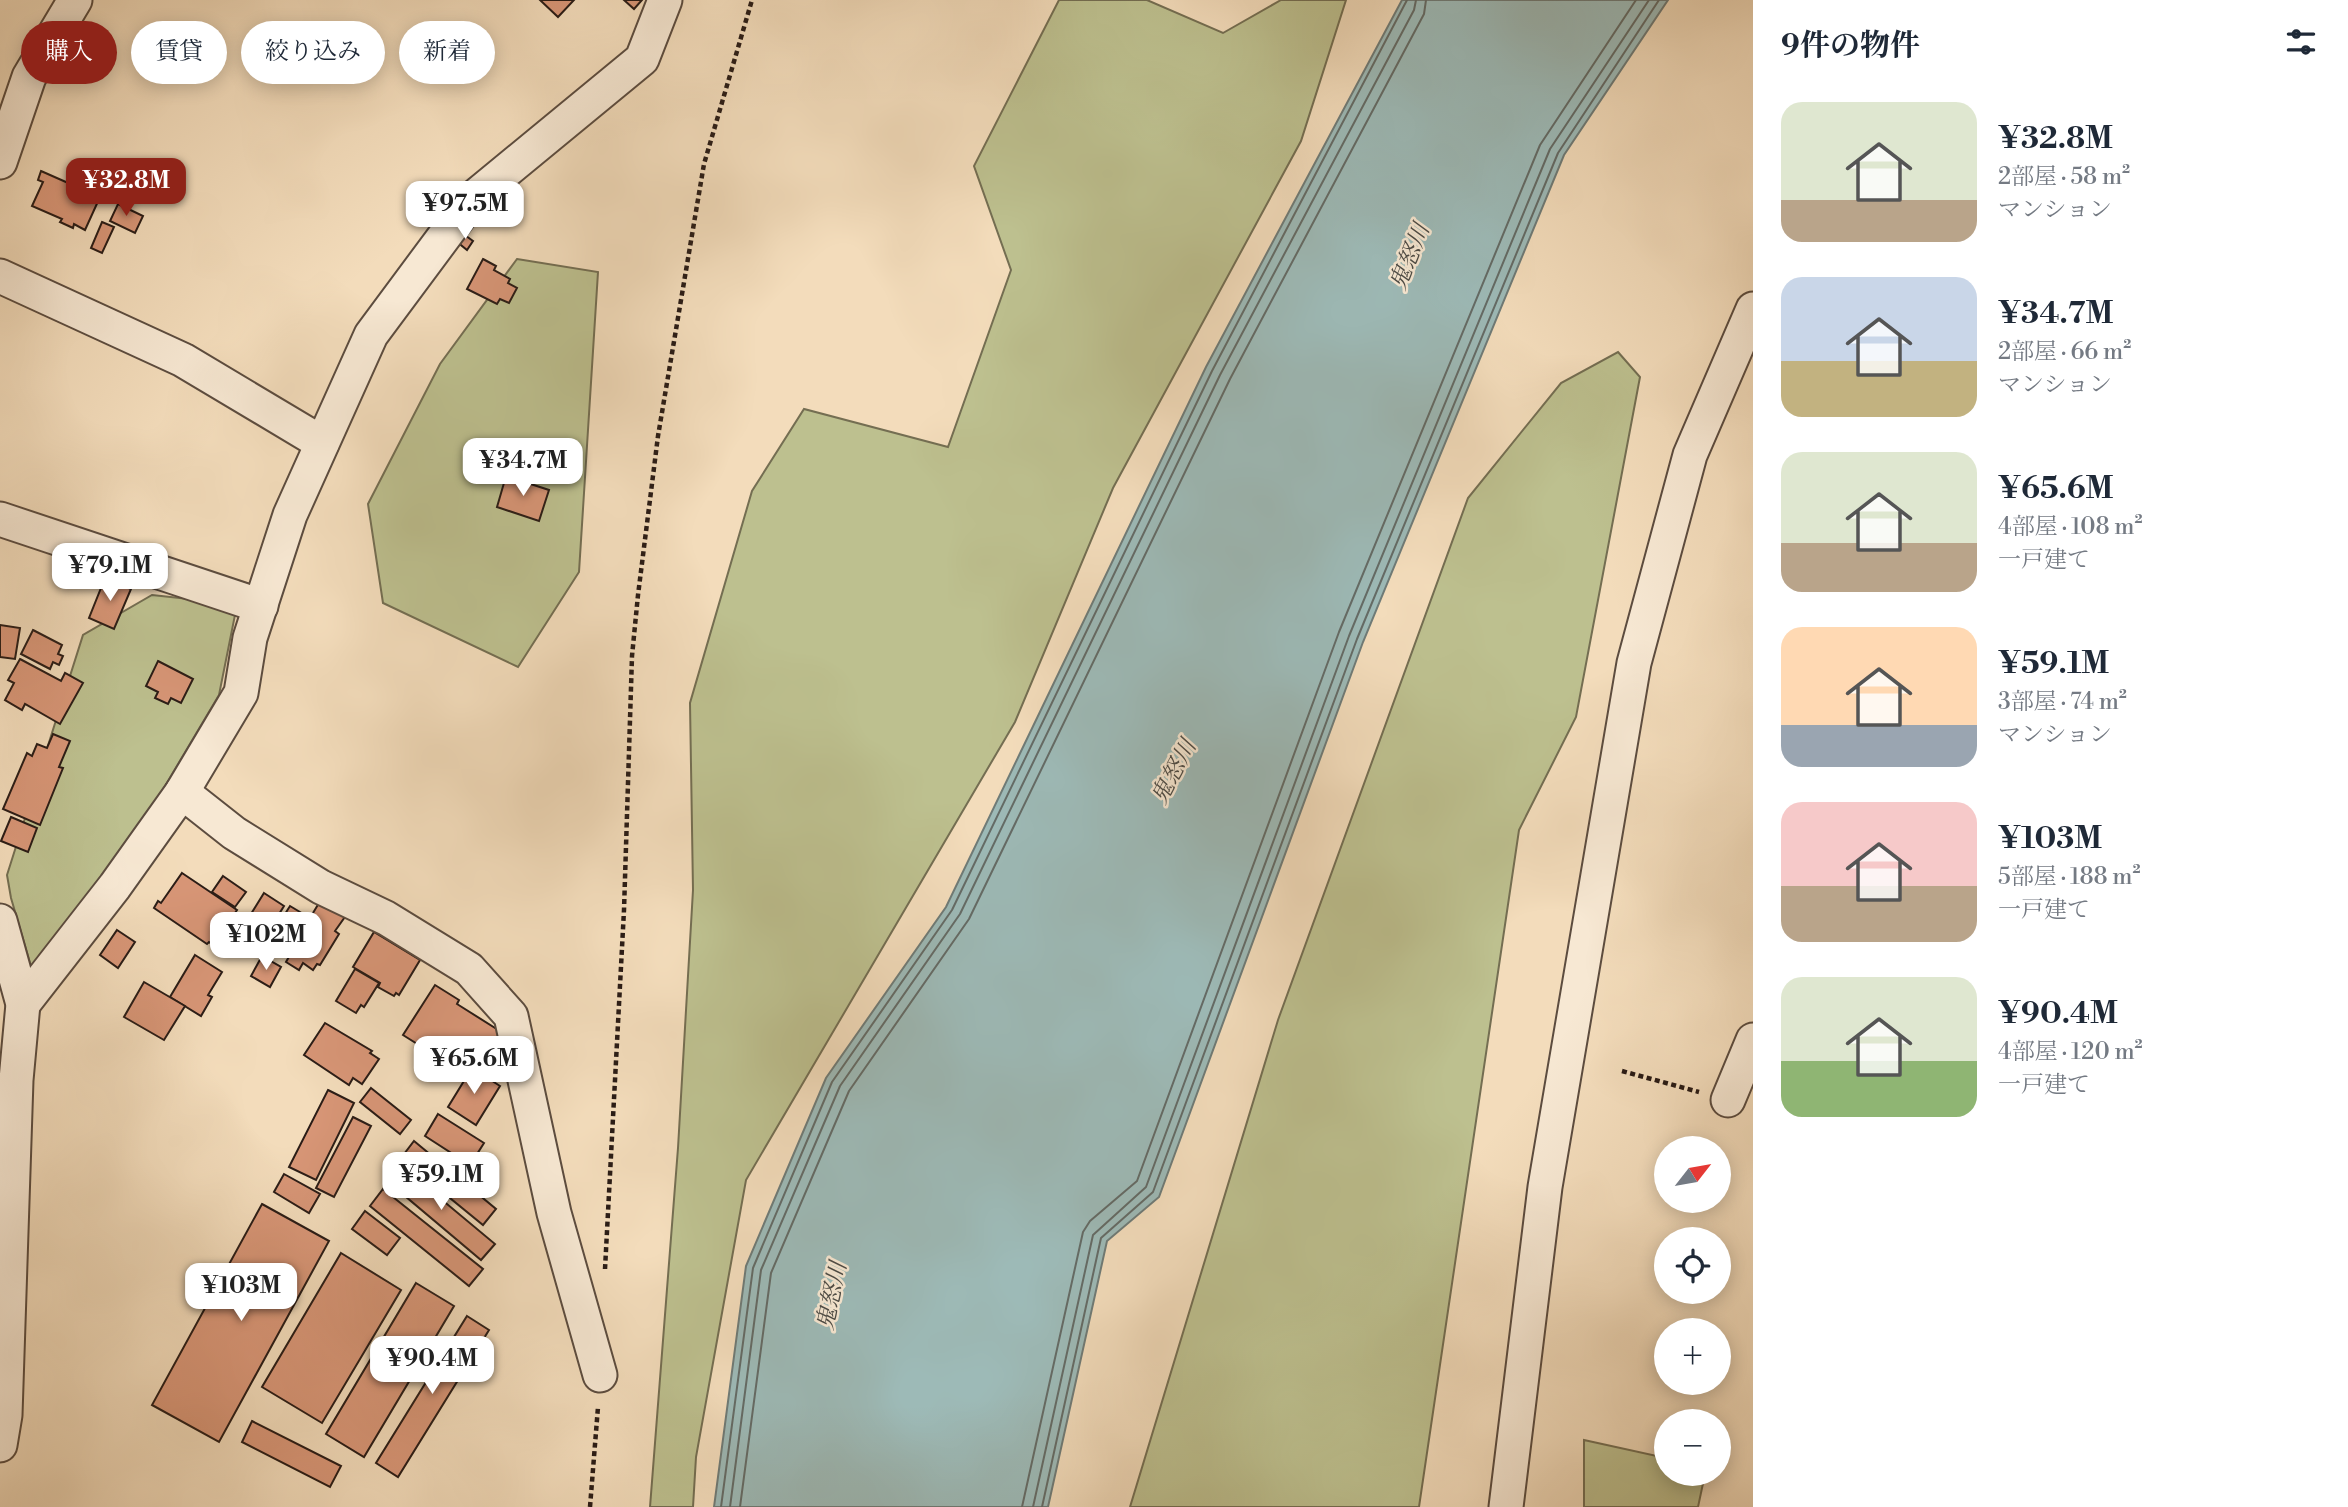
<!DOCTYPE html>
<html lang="ja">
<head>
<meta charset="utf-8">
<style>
	:root { --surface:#fff; --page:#f6f6f7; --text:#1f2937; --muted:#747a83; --accent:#8f2418 }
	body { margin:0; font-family:"Libre Bodoni","Noto Serif JP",serif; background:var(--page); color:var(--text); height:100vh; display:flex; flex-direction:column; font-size:26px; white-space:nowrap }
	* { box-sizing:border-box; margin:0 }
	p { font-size:23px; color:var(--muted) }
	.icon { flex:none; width:38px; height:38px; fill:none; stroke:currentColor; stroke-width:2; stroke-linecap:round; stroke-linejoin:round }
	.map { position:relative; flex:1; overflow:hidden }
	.details { display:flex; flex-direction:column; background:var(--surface); width:595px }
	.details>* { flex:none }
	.hud { position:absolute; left:21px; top:21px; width:665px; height:63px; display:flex; gap:14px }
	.needle { width:46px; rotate:59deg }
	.fabs { position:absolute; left:1654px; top:1136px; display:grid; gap:14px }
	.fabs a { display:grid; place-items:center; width:77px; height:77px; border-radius:50%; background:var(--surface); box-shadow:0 4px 18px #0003; font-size:35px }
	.price { position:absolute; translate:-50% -60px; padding:0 16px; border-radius:14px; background:#fff; color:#222; font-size:23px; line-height:46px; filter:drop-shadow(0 2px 4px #0008) }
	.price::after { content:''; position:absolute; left:50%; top:42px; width:21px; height:16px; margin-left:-10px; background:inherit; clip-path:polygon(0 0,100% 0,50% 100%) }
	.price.selected { background:var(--accent); color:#fff }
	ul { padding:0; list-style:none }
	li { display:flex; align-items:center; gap:21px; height:175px; padding:0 28px }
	li span { display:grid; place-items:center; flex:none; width:196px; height:140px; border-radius:21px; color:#555 }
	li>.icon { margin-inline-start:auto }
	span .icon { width:84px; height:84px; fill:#fffc; stroke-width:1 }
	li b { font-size:30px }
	h2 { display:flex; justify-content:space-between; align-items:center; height:84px; padding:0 28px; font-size:30px }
	.pill { padding:0 24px; border-radius:32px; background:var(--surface); box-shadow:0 4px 18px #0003; font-size:24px; line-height:63px }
	.pill.selected { background:var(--accent); color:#fff }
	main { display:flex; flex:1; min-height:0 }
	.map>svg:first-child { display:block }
	.green { fill:#bdc08f; stroke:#746e52; stroke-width:2 }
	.water { fill:#9dbab7; stroke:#6f7b77; stroke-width:2 }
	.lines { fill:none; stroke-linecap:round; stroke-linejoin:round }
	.shore { stroke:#646b66; stroke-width:2 }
	.building { fill:#d89677; stroke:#2a1c16; stroke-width:2 }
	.minor-casing { stroke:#5c4c3f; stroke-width:37 }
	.path { stroke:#2a1c16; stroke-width:4.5; stroke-dasharray:5 3.5; stroke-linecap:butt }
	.minor { stroke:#f7e8d3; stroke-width:33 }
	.labels { text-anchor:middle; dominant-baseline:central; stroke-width:5; stroke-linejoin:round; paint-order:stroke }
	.water-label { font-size:23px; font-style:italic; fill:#4c4b46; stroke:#f7e8d3 }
</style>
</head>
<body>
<main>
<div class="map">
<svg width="1753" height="1507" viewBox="0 0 1753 1507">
	<rect width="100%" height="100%" fill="#f3dcbb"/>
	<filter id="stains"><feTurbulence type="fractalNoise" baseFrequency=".00286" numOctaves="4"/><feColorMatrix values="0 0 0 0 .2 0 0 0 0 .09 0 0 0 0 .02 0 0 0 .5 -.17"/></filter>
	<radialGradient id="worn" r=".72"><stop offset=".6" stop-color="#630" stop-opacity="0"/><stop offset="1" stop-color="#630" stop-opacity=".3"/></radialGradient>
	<g class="green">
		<path d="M1059,0H1147L1223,33L1281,0H1346L1301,141L1113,488L1015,722L746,1180L696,1457L693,1507H650L678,1148L693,890L690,703L752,491L804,409L948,447L1011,270L974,166Z"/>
		<path d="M517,259L598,272L579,572L518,667L383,603L368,504L440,364Z"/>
		<path d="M1618,352L1640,377L1576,717L1519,830L1419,1507H1130L1278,1020L1468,498L1561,383Z"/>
		<path d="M152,595L189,599L235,615L219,695L155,803L33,973L11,898L7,875L83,635Z"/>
		<path d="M1584,1440L1666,1458V1474H1705L1698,1507H1584Z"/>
	</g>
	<path class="water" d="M1402,0H1668L1564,155L1363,642L1159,1197L1107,1241L1048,1507H714L746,1266L826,1078L946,907L1206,367Z"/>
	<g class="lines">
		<g class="shore">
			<path d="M721,1507L753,1268L832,1082L952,910L1212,371L1407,0"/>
			<path d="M730,1507L761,1270L840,1086L960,914L1220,375L1414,10L1416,0"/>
			<path d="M740,1507L771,1273L849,1091L969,919L1230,379L1424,14L1426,0"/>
			<path d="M1022,1507L1083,1232L1090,1221L1137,1181L1339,632L1540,145L1636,0"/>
			<path d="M1033,1507L1093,1235L1146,1187L1349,636L1550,149L1649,0"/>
			<path d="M1042,1507L1101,1238L1153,1192L1357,639L1558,153L1659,0"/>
		</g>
	</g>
	<g class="building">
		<path d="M540,0H574L558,17Z"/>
		<path d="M624,0H642L634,9Z"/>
		<path d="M41,171L100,197L85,230L74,224L73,228L60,222L62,219L32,206L43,182L38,180Z"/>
		<path d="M118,204L143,216L135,233L110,221Z"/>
		<path d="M102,222L114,227L102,253L91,248Z"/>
		<path d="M462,233L473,241L467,250L456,241Z"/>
		<path d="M483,259L496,266L494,270L510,279L508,283L517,288L509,303L500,299L497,304L467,289Z"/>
		<path d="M506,476L549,490L539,521L497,507Z"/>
		<path d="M105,578L131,589L114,629L89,618Z"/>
		<path d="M0,625L20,628L15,659L0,657Z"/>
		<path d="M33,630L62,645L58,654L63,656L59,665L53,662L50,669L21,654Z"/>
		<path d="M20,659L61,681L65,673L83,683L60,724L25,704L22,710L5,700L14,683L8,680Z"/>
		<path d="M158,661L193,679L181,703L171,698L168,704L155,698L158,692L146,686Z"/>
		<path d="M53,734L70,741L59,767L63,768L40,825L3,809L27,753L32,756L37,744L47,748Z"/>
		<path d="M11,817L37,828L28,852L1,841Z"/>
		<path d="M182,873L237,910L213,945L209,942L207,944L154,908L158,901L161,903Z"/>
		<path d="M223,876L246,892L235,907L212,892Z"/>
		<path d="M264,893L284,906L271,927L251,914Z"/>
		<path d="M322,898L347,914L335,931L339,934L320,965L317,964L313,970L303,963L299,970L286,962L290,955L268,941L290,906L310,918Z"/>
		<path d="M117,930L135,942L118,968L100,955Z"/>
		<path d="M374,932L420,960L399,995L396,993L394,996L378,987L380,983L353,967Z"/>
		<path d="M195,955L222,972L208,995L212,997L201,1016L170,997Z"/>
		<path d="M262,956L281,967L270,987L251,976Z"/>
		<path d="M355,969L379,983L364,1007L361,1005L356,1013L336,1001Z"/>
		<path d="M144,982L185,1006L164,1040L124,1017Z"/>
		<path d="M435,985L459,1000L457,1004L503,1033L479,1072L449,1053L446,1058L431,1049L430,1052L403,1035Z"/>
		<path d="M325,1023L372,1051L370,1053L379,1059L362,1084L353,1078L349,1085L304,1055Z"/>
		<path d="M472,1068L500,1086L476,1125L448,1107Z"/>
		<path d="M371,1088L411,1120L400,1134L360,1102Z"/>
		<path d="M328,1090L354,1103L316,1180L289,1167Z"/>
		<path d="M438,1114L484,1143L470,1165L425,1136Z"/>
		<path d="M353,1117L371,1126L334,1197L316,1188Z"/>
		<path d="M414,1141L496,1209L483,1225L401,1158Z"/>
		<path d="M399,1164L495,1244L481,1260L386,1180Z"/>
		<path d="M284,1174L320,1194L309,1213L274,1192Z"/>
		<path d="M383,1189L483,1269L469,1286L370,1206Z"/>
		<path d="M262,1204L329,1241L219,1442L152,1405Z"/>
		<path d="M365,1211L400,1238L387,1255L352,1229Z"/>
		<path d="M341,1253L401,1290L322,1423L262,1387Z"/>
		<path d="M416,1283L454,1306L364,1457L326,1434Z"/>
		<path d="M467,1316L489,1330L398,1477L376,1463Z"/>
		<path d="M252,1421L341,1466L330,1487L242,1442Z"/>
	</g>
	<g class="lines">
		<g class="minor-casing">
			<g id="minor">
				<path d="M0,162L29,77L75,0"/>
				<path d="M0,276L183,360L322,443"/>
				<path d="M0,519L261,606"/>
				<path d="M182,792L234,833L321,887L386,918L469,969L511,1016L554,1213L600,1375"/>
				<path d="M0,921L23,1004L16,1080L5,1415L0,1445"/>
				<path d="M23,1004L115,886L182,792L241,693L250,638L290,515L371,335L472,199L642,59L665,0"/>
				<path d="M1728,1100L1753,1040"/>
				<path d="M1506,1507L1545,1187L1634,663L1690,455L1753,309"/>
			</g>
		</g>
		<g class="path">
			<path d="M1622,1071L1699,1092"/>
			<path d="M605,1269L624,910L632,656L638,595L658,436L704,164L752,0"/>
			<path d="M590,1507L598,1407"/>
		</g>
		<use href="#minor" class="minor"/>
	</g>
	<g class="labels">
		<g class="water-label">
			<text transform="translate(1410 257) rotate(-68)">鬼怒川</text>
			<text transform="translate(1174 772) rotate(-62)">鬼怒川</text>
			<text transform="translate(832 1296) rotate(-78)">鬼怒川</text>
		</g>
	</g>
	<rect width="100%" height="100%" filter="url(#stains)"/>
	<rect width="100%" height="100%" fill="url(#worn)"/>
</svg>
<div class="fabs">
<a><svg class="needle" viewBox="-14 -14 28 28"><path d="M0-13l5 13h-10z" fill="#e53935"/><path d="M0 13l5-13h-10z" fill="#747a83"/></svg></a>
<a><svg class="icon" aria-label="locate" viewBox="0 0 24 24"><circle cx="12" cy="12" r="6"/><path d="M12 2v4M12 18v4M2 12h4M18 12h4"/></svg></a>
<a>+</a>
<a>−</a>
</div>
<b class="price selected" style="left:126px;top:218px">¥32.8M</b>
<b class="price" style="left:465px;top:241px">¥97.5M</b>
<b class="price" style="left:523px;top:498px">¥34.7M</b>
<b class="price" style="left:110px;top:603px">¥79.1M</b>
<b class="price" style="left:266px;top:972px">¥102M</b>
<b class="price" style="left:474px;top:1096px">¥65.6M</b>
<b class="price" style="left:441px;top:1212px">¥59.1M</b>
<b class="price" style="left:241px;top:1323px">¥103M</b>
<b class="price" style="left:432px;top:1396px">¥90.4M</b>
<div class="hud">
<a class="pill selected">購入</a>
<a class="pill">賃貸</a>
<a class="pill">絞り込み</a>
<a class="pill">新着</a>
</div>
</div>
<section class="details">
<h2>9件の物件<svg class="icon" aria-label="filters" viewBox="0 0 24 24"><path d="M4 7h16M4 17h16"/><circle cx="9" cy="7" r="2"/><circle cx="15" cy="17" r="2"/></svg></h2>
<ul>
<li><span style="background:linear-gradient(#dfe7d0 70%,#b9a48a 0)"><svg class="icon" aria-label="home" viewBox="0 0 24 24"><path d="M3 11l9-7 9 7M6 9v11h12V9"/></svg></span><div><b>¥32.8M</b><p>2部屋 · 58 m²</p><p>マンション</p></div></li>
<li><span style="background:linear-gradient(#c9d6e8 60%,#c2b280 0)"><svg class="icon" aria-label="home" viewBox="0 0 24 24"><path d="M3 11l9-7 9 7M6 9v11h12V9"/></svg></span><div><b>¥34.7M</b><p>2部屋 · 66 m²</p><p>マンション</p></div></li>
<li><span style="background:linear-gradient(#dfe7d0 65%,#b9a48a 0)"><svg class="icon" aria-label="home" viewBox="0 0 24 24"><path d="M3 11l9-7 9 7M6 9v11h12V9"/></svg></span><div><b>¥65.6M</b><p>4部屋 · 108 m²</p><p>一戸建て</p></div></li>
<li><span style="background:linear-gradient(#ffd9b3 70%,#9aa5b1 0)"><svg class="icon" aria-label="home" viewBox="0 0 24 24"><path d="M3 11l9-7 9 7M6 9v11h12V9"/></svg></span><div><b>¥59.1M</b><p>3部屋 · 74 m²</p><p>マンション</p></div></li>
<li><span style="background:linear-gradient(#f6c9c9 60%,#b9a48a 0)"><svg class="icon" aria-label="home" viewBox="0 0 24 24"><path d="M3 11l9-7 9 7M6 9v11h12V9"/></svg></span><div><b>¥103M</b><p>5部屋 · 188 m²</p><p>一戸建て</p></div></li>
<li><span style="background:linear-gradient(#dfe7d0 60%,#8fb573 0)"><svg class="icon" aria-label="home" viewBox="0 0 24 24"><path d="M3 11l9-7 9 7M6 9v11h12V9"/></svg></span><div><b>¥90.4M</b><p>4部屋 · 120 m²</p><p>一戸建て</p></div></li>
</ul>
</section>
</main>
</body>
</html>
